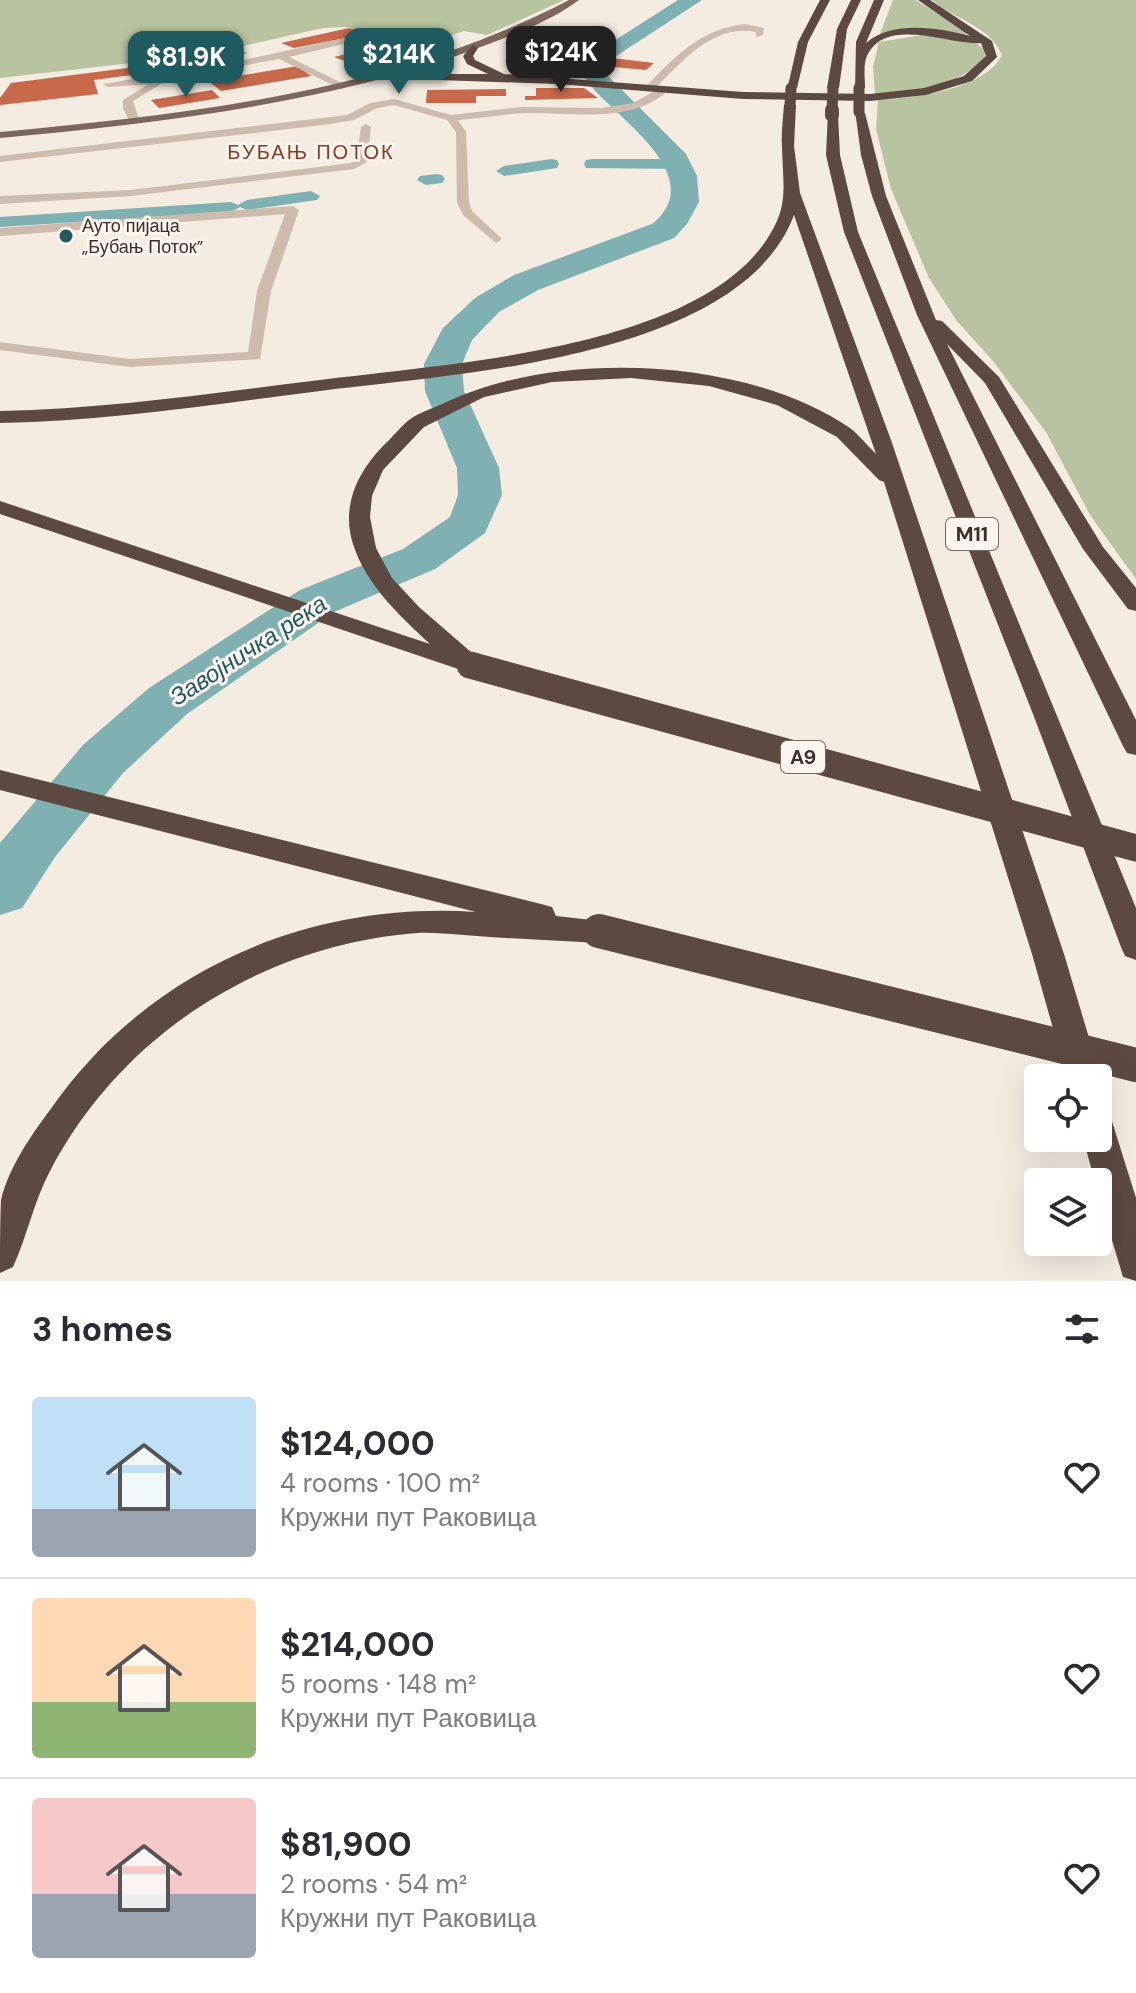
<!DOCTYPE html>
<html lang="en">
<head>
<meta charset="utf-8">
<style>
	:root { --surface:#fff; --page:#f7f7f7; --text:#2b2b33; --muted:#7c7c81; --line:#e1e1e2; --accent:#1f5a5e }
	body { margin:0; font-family:"DM Sans",sans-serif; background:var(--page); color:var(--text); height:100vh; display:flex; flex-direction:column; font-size:30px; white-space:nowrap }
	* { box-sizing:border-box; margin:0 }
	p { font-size:26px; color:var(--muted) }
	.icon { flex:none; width:44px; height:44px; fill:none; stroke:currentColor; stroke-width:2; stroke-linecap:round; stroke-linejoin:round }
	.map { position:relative; height:1281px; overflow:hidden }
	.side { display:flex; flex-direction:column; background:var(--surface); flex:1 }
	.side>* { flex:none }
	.fabs { position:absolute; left:1024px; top:1064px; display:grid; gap:16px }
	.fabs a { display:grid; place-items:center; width:88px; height:88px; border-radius:8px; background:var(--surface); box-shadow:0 8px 32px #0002; font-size:40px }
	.price { position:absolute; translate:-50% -68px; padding:0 18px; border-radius:16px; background:var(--accent); color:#fff; font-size:26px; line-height:52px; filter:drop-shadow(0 2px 4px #0008) }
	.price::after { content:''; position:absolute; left:50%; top:48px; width:24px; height:18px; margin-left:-12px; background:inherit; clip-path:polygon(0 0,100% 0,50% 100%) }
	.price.active { background:#222; color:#fff }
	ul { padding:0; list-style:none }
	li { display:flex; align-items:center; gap:24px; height:200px; padding:0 32px }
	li+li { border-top:2px solid var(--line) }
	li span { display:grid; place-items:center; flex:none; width:224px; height:160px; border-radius:8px; color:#555 }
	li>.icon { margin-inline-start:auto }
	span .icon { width:96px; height:96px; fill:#fffc; stroke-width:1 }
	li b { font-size:34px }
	h2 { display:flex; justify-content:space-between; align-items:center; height:96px; padding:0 32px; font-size:34px }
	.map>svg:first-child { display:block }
	.green { fill:#b8c4a0 }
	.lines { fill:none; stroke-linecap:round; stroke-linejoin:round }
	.canal { fill:#7fb0b2; fill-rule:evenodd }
	.river { fill:#7fb0b2; fill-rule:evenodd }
	.building { fill:#c8694b }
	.minor { fill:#cdbbac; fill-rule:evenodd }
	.major { fill:#7d675c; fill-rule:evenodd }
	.highway { fill:#5c4a42; fill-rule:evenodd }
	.highway-bridge-far3 { stroke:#5c4a42; stroke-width:11 }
	.highway-bridge-far2 { stroke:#5c4a42; stroke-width:14 }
	.highway-bridge-far1 { stroke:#5c4a42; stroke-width:27 }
	.highway-bridge { stroke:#5c4a42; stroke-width:34 }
	.poi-dot { fill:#1f5a5e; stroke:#fbf5ee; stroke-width:3 }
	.labels { text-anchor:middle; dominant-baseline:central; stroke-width:6; stroke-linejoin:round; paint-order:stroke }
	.far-poi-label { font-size:18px; fill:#3b302b; stroke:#fbf5ee; text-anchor:start }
	.far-neighbourhood-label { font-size:20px; letter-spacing:2px; fill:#8c3b22; stroke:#fbf5ee }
	.shield { fill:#fbf5ee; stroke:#756b66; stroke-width:2 }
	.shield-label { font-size:20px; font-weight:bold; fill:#3b302b }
	.water-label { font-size:24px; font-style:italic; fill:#1f5a5e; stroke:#fbf5ee }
</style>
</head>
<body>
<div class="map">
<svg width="1136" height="1281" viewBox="0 0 1136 1281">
	<rect width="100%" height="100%" fill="#f4ebe1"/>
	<g class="green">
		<path d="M0,0H564L487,35L464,31L395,56L364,48L385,38L347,27L323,28L202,55L0,78Z"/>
		<path d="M893,0H915L973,34L902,31L880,34Z"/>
		<path d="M932,0H1136V579L1090,515L1046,432L993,361L956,320L929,278L891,189L876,129L878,100C913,98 985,90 1002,55C989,25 955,20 932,0Z"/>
		<path d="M922,35L976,43L984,49L985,57C959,88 913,90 875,95L873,67L879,42Z"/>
	</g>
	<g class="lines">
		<g class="canal">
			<path d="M551,159L557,160L559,164L557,168L504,176L496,171L504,166Z"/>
			<path d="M592,159H680L688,164L680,169L586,168L584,164L586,160Z"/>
			<path d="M436,174L442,175L445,179L442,183L426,185L417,180L420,176Z"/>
			<path d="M311,191L320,196L317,200L247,210L240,207L231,212L0,227V217L231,202L238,205L247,200Z"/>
		</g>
		<path class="river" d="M678,0H702L604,64L609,77L686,154L697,176L699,202L687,224L674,238L538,290L499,312L472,340L462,364L464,391L499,468L502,495L485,533L435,569L334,612L187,714L123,773L55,857L22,908L0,915V843L83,745L149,688L300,590L403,549L450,517L458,495L457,468L425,391L424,364L443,328L475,298L514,275L652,224C710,177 619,120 590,85C584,79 583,70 581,62Z"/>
	</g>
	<g class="building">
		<path d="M349,28L366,34L294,48L281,43Z"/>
		<path d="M236,50L247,53L207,64L196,60Z"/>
		<path d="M364,50L389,58L359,66L334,57Z"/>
		<path d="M612,58L654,63L646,70L604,66Z"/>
		<path d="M166,63L177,69L94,80L98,94L0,105V98L11,83Z"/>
		<path d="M298,66L311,76L221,91L208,81Z"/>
		<path d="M536,88H584L598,98L525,100V96H536Z"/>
		<path d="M506,89V96H476V103H426L427,90Z"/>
		<path d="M212,90L220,98L159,108L151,100Z"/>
	</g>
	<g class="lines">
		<g class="minor">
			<path d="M745,24L764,28L763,35L756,37V32C713,23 682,62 654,89L646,87C673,57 703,28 745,24Z"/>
			<path d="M345,38L348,43L289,57L344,84L341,89L279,59L197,74L192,71Z"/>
			<path d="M145,77L164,82L133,101L139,120L130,122L123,108V100L149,84L108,87L103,84Z"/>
			<path d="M662,87L670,89C632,125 574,112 526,113C503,114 481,118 458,120L466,132L469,202L472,211L502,239L496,243L463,215L457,202L456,132L447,120L394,105L377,108L354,120L323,125L0,162V156L347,115L370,103L394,99L451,115L522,107L602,108L633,103Z"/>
			<path d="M366,124L371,127L367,162L354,169L131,196L0,204V196L131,190L351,163L356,160L361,127Z"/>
			<path d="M293,206L299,210L271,291L260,359L130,367L0,350V342L130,359L248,352L257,291L285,214L0,236V228Z"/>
		</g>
		<path class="major" d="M569,0H579C553,20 517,33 486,45C335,103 160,123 0,138V132C192,114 396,91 569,0Z"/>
		<g class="highway">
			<path d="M820,0H830L808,42L797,88L787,90L798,42Z"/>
			<path d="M851,0H861L847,29L839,88L833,91L827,88L837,29Z"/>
			<path d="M874,0H884L866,43C893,20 939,28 970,36L918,0H930L992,41L997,57L972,81L926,95L870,101L743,99L557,84L438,80L432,77L438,74H488L467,64L463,56L473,45L478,48L473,56L475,60L504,74L743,92L870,94L924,88L964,76L986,56L981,43C951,46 886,15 867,56C863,64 865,79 865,88L855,90L856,42Z"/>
			<path d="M790,101L796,105L794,146L800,193L891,440L1064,954L1101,1078L1098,1084V1078H1067L1032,954L884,482L879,480L837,437L777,405L709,386L631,378L552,382L484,397L424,427L383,470L372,496L370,517L376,548L392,578L419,607L479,659L482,665L479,671L470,673L0,514V501L430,644C400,616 366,585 353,544C341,506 357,473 383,446C392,438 400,427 409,420C418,413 431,409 442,404C554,349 745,356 850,428C859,435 867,445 876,454L794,215C740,360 450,374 320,391C213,404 108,421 0,423V411C108,409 213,393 320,380C442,364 685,351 763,245C790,208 783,189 782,147C781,133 783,119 784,105Z"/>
			<path d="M855,110L865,113L886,196L936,320L942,321L999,377L1103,547L1136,588V611L1128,609L1083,549L985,383L947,344L1136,720V755L1127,753L1123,746L917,315L872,196L861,155Z"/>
			<path d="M828,112L838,115L840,155L858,232L1136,908V960L1125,956L1121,947L1033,714L844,232L826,155Z"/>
			<path d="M0,770L541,904L552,907L556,916L610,922L614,931L610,940L599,943C559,941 518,939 477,936C457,935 437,932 417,933C263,945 122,1033 50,1171C34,1201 27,1236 13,1267L0,1273C0,1250 0,1222 1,1200C9,1167 30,1137 50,1110C147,970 308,901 476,912L0,790Z"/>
			<path d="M1098,1111L1110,1115L1136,1198V1281L1123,1277L1098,1193V1182H1095L1083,1138H1098Z"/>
		</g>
		<g class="highway-bridge-far3">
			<path d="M859,88V112"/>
			<path d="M790,105L791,88"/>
			<path d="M832,112L833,88"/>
		</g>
		<path class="highway-bridge-far2" d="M832,115V110"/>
		<path class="highway-bridge-far1" d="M470,665L1136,848"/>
		<path class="highway-bridge" d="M599,931L1136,1065"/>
	</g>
	<circle class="poi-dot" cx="66" cy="236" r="8"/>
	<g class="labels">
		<g class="far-poi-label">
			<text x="82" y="226">Ауто пијаца<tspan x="82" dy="21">„Бубањ Поток”</tspan></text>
		</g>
		<g class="far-neighbourhood-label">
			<text x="311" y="152">БУБАЊ ПОТОК</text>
		</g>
		<g class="shield">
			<rect x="946" y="518" width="52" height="32" rx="6"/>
			<rect x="781" y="741" width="44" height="32" rx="6"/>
		</g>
		<g class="shield-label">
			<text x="972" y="534">M11</text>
			<text x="803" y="757">A9</text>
		</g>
		<g class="water-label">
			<text transform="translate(248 650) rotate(-33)">Завојничка река</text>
		</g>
	</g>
</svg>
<div class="fabs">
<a><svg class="icon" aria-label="locate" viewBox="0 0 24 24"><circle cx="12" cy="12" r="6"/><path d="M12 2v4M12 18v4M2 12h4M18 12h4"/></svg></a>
<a><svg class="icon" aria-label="layers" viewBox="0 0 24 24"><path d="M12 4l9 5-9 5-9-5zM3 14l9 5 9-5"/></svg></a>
</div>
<b class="price active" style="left:561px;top:94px">$124K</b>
<b class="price" style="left:399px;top:96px">$214K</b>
<b class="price" style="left:186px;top:99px">$81.9K</b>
</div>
<section class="side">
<h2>3 homes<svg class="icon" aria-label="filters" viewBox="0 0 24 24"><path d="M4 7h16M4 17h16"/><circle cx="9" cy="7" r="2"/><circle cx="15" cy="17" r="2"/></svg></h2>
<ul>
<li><span style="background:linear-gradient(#bfe0f5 70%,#9aa5b1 0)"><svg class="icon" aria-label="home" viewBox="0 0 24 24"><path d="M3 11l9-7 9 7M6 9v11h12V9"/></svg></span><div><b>$124,000</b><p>4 rooms · 100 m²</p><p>Кружни пут Раковица</p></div><svg class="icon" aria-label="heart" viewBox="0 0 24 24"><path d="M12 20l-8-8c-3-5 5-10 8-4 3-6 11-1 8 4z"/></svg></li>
<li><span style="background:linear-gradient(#ffd9b3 65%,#8fb573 0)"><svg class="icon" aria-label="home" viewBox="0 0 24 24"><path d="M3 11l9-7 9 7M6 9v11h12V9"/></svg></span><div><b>$214,000</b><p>5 rooms · 148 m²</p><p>Кружни пут Раковица</p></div><svg class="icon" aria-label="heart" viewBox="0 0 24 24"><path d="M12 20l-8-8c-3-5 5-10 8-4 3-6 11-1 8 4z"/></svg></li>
<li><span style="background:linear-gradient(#f6c9c9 60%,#9aa5b1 0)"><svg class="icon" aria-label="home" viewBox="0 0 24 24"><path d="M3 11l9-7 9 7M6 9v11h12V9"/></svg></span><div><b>$81,900</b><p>2 rooms · 54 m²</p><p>Кружни пут Раковица</p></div><svg class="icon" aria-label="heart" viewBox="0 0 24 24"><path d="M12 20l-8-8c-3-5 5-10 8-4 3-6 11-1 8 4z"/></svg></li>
</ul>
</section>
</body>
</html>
